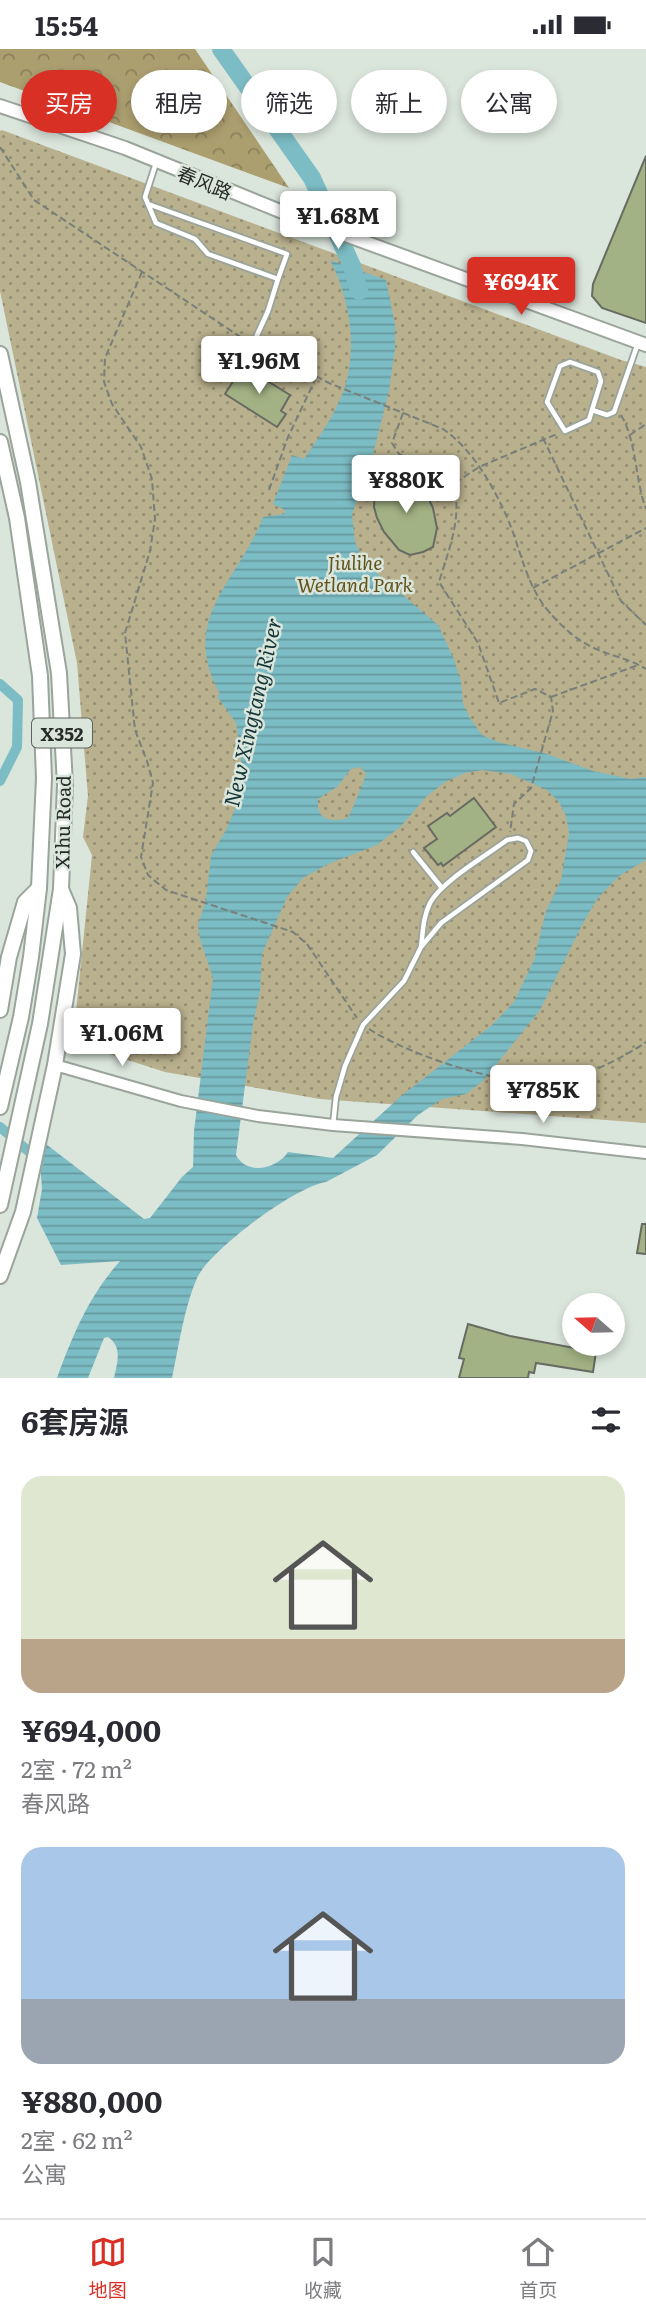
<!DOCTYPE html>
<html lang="zh">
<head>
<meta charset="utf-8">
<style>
	:root { --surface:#fff; --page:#f2f2f3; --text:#2b2b33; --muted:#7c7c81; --line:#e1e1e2; --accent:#d93025 }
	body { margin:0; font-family:Literata,"Noto Sans SC",serif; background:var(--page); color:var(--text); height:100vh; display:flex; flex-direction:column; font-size:26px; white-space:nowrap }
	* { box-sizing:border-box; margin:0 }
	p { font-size:23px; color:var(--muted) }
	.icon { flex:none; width:38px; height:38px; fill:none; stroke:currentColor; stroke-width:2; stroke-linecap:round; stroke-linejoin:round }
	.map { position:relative; height:1329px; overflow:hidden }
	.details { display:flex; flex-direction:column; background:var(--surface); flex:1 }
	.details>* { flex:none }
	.banner { position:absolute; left:21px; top:21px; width:606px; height:63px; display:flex; gap:14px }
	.needle { width:46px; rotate:290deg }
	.buttons { position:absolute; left:562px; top:1244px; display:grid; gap:14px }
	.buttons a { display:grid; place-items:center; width:63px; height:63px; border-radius:50%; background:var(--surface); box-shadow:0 4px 10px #0003; font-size:35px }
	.price { position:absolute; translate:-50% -60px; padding:0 16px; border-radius:7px; background:#fff; color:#222; font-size:23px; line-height:46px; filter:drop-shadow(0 2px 4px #0008) }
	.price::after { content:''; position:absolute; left:50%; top:42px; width:21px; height:16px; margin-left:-10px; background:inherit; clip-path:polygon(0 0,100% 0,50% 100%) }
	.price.selected { background:var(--accent); color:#fff }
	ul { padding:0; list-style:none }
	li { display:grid; align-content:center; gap:14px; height:371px; padding:0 21px }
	li span { display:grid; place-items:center; height:217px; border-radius:21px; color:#555 }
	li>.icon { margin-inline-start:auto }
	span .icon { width:126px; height:126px; fill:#fffc; stroke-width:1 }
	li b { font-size:30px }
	h2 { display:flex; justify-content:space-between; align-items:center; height:84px; padding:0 21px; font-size:30px }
	.pill { padding:0 24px; border-radius:32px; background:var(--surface); box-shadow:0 4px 10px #0003; font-size:24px; line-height:63px }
	.pill.selected { background:var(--accent); color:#fff }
	.status { display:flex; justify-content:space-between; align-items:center; height:49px; padding:0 35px; background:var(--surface); direction:ltr }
	.status svg { height:19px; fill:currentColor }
	.tab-bar { display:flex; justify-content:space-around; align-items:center; height:98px; border-top:2px solid var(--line); background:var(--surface); font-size:19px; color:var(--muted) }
	.tab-bar a { display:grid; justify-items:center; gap:4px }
	.tab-bar .selected { color:var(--accent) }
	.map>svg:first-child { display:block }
	.forest { fill:url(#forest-crowns) }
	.park { fill:url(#park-dots) }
	.water { fill:url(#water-rules); fill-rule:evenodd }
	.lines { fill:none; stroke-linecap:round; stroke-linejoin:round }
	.canal { stroke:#7cbcc4; stroke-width:10 }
	.river { stroke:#7cbcc4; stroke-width:18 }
	.building { fill:#a3b284; stroke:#686b61; stroke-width:2 }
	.service-casing { stroke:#9aa49b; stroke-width:8 }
	.tertiary-casing { stroke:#9aa49b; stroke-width:14 }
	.secondary-casing { stroke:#9aa49b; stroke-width:16 }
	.primary-casing { stroke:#9aa49b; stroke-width:18 }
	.path { stroke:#787f7a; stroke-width:2; stroke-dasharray:7 3.5; stroke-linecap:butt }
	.service { stroke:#fff; stroke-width:4.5 }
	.tertiary { stroke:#fff; stroke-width:10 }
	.secondary { stroke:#fff; stroke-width:12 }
	.primary { stroke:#fff; stroke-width:14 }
	.labels { text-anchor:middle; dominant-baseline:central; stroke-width:5; stroke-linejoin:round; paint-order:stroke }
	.shield { fill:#dae5dc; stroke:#5d635e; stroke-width:2 }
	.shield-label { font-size:18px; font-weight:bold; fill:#272b28 }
	.street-label { font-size:19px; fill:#272b28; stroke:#dae5dc }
	.park-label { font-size:19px; font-style:italic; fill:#61531a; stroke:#dae5dc }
	.water-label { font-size:21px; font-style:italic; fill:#153639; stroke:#dae5dc }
</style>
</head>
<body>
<div class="status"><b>15:54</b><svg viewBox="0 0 49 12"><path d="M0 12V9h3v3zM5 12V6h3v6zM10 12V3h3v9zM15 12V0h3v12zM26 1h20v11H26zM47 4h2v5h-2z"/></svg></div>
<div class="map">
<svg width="646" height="1329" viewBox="0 0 646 1329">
	<defs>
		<pattern id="forest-crowns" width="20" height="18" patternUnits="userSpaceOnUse" patternTransform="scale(1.75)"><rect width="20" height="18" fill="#ab9e6f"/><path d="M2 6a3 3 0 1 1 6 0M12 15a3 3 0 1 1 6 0" fill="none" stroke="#8b815b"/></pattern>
		<pattern id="park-dots" width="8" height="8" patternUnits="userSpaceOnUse" patternTransform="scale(1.75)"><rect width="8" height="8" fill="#b9b08d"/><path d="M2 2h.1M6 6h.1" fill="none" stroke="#968f73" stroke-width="1.8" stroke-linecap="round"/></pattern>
		<pattern id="water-rules" width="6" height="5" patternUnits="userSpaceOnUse" patternTransform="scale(1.75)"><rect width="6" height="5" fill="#7cbcc4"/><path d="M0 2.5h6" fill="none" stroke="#66999f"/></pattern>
	</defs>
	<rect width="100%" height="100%" fill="#dae5dc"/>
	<path class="forest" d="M0,0H195L289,139L0,33Z"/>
	<path class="park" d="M2,81L621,311L646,318V1074L320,1050L165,1023L81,996L75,973L92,806L83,788L88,747L77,614L0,242V82Z"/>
	<path class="water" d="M330,211L386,231L395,276V299L389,342L371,413L352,465L355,493L365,514L438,576L453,608L461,632L463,655L470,669L482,686L498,693L547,705L593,722L630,730L646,728V811L619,827L597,850L582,876L540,961L484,1031L466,1045L442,1050L418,1066L377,1106L326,1133C296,1137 210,1201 197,1229C184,1259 179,1296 172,1329H114C117,1314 123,1298 108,1288L104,1289L88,1329H57C73,1285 89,1247 120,1212L61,1216L37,1169L42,1140L38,1089L144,1170L150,1169L182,1128L193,1118L194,1082L213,929L200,890L198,877L206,850L211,807L227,779L236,757L241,734V706L236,674L217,647L220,645C178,568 238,534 263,468L284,465L285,461L273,455L292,406L304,410C315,394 327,377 336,359C360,314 353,256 330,211ZM359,718L366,724C366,729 351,763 348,769C330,774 316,771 318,750L337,738L351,720ZM482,721L511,725L547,741L559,753L566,767L569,784L561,831L546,862L534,911L514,953L492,976L400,1048L333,1109L288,1103C277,1120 247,1127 236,1106L253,975L260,942L262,905L287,848L303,829L328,815L377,796L401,777L427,747L445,733L465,724Z"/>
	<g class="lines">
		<g class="canal">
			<path d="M0,635L18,651L17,698L0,732"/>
			<path d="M0,1078L40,1112"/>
		</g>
		<path class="river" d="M221,0L312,129L352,217L359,242"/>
	</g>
	<g class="building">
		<path d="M646,107V274L602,259L592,247L593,235Z"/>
		<path d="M243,317L290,346L281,362L286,365L277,378L225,345Z"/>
		<path d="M391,427H402L415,432L425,442L433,459L437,479L433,498L423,503L410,506L399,501L384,483L377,469L374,458L375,442L381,432Z"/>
		<path d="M474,749L496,778L443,817L441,814L438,816L424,799L437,790L428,777L447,764L450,767Z"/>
		<path d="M642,1175H646V1205L637,1204Z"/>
		<path d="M468,1275L510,1287L596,1303L593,1323L536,1314L534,1324L529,1323L528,1329H459L464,1310L459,1309Z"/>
	</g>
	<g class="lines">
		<g class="service-casing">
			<g id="service">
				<path d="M148,155L287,205L278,230L208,205L195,190L156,174L145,148L156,114"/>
				<path d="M253,295L268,262L278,230"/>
				<path d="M592,361L589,371L565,382L547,353L560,317L570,313L598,323L601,332L592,361L607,366L614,363L638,294"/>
				<path d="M413,803L442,839"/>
				<path d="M333,1076L336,1048L345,1017L363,976L404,932L421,898L441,874L528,811L531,802L526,792L518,789L507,791C486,807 442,832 430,854C423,868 423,883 421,898"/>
			</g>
		</g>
		<g class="tertiary-casing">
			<path id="tertiary" d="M55,1016L181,1052L258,1067L333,1076L522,1090L646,1104"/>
		</g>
		<g class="secondary-casing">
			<path id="secondary" d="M0,57L125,99L280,162L646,296"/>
		</g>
		<g class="primary-casing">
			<g id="primary">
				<path d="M0,305L28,433L59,624L65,736L61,840L40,975L0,1156"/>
				<path d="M0,393L17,469L40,627L44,729L39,839L31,908L21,968L0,1058"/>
				<path d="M0,961L9,908L25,853L39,839"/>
				<path d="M0,1227L23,1163L55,1016L73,905L69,859L61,840"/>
			</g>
		</g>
		<g class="path">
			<path d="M0,98L34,151L245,291"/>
			<path d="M142,223L105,309L104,333L112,355L141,398L152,430L155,470L150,502L125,584L135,681L147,712L153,734L141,808L148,826L166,841L293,883L307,895L357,969"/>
			<path d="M260,298L329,334L443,380C472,400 492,435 506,466C521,499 525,536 550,564C565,581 580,594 601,602C616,608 632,611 646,620"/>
			<path d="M403,364L392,394L399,405L433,421L454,435C462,470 449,500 439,533L478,594L499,654L535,640L551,648L553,662L531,739L514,755L510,783"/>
			<path d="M621,366C637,393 635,431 646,460"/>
			<path d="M630,386L646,375"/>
			<path d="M543,389L621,552L646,576"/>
			<path d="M455,434L479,418L557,385"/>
			<path d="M269,441L288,388L316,329"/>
			<path d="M533,539L646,479"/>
			<path d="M551,648L638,616"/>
			<path d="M369,980C409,1006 505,1038 553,1034C576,1032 627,1007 646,993"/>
		</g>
		<use href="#service" class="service"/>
		<use href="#tertiary" class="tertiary"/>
		<use href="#secondary" class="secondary"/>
		<use href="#primary" class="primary"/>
	</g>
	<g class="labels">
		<rect class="shield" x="32" y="669.5" width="60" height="29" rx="5"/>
		<g class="shield-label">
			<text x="62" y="684">X352</text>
		</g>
		<g class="street-label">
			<text transform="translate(205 133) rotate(22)">春风路</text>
			<text transform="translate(62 773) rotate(-89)">Xihu Road</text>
		</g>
		<g class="park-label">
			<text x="355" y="513">Jiulihe<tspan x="355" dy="22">Wetland Park</tspan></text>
		</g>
		<g class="water-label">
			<text transform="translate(251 663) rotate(-77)">New Xingtang River</text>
		</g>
	</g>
</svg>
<div class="buttons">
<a><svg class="needle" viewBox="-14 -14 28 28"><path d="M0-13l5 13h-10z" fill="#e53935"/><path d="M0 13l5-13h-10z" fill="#7c7c81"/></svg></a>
</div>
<b class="price" style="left:338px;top:202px">¥1.68M</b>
<b class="price selected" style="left:521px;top:268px">¥694K</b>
<b class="price" style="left:259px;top:347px">¥1.96M</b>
<b class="price" style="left:406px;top:466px">¥880K</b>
<b class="price" style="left:122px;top:1019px">¥1.06M</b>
<b class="price" style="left:543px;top:1076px">¥785K</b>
<div class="banner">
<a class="pill selected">买房</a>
<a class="pill">租房</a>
<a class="pill">筛选</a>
<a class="pill">新上</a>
<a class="pill">公寓</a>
</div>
</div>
<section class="details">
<h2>6套房源<svg class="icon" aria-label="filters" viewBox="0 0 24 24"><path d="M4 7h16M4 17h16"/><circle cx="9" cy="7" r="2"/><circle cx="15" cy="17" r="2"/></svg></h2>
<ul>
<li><span style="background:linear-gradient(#dfe7d0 75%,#b9a48a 0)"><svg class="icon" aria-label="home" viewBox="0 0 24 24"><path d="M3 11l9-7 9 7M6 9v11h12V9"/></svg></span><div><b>¥694,000</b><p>2室 · 72 m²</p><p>春风路</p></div></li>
<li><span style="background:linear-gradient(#a9c7e8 70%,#9aa5b1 0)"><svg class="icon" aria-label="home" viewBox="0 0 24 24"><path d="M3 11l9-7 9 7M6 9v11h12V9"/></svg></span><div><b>¥880,000</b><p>2室 · 62 m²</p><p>公寓</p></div></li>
</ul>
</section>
<nav class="tab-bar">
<a class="selected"><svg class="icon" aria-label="map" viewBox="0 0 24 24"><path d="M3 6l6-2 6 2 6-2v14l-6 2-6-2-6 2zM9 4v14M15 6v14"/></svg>地图</a>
<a><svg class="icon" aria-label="saved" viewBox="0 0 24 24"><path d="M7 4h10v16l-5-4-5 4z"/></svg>收藏</a>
<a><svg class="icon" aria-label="home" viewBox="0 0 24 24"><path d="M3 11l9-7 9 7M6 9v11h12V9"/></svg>首页</a>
</nav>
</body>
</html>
